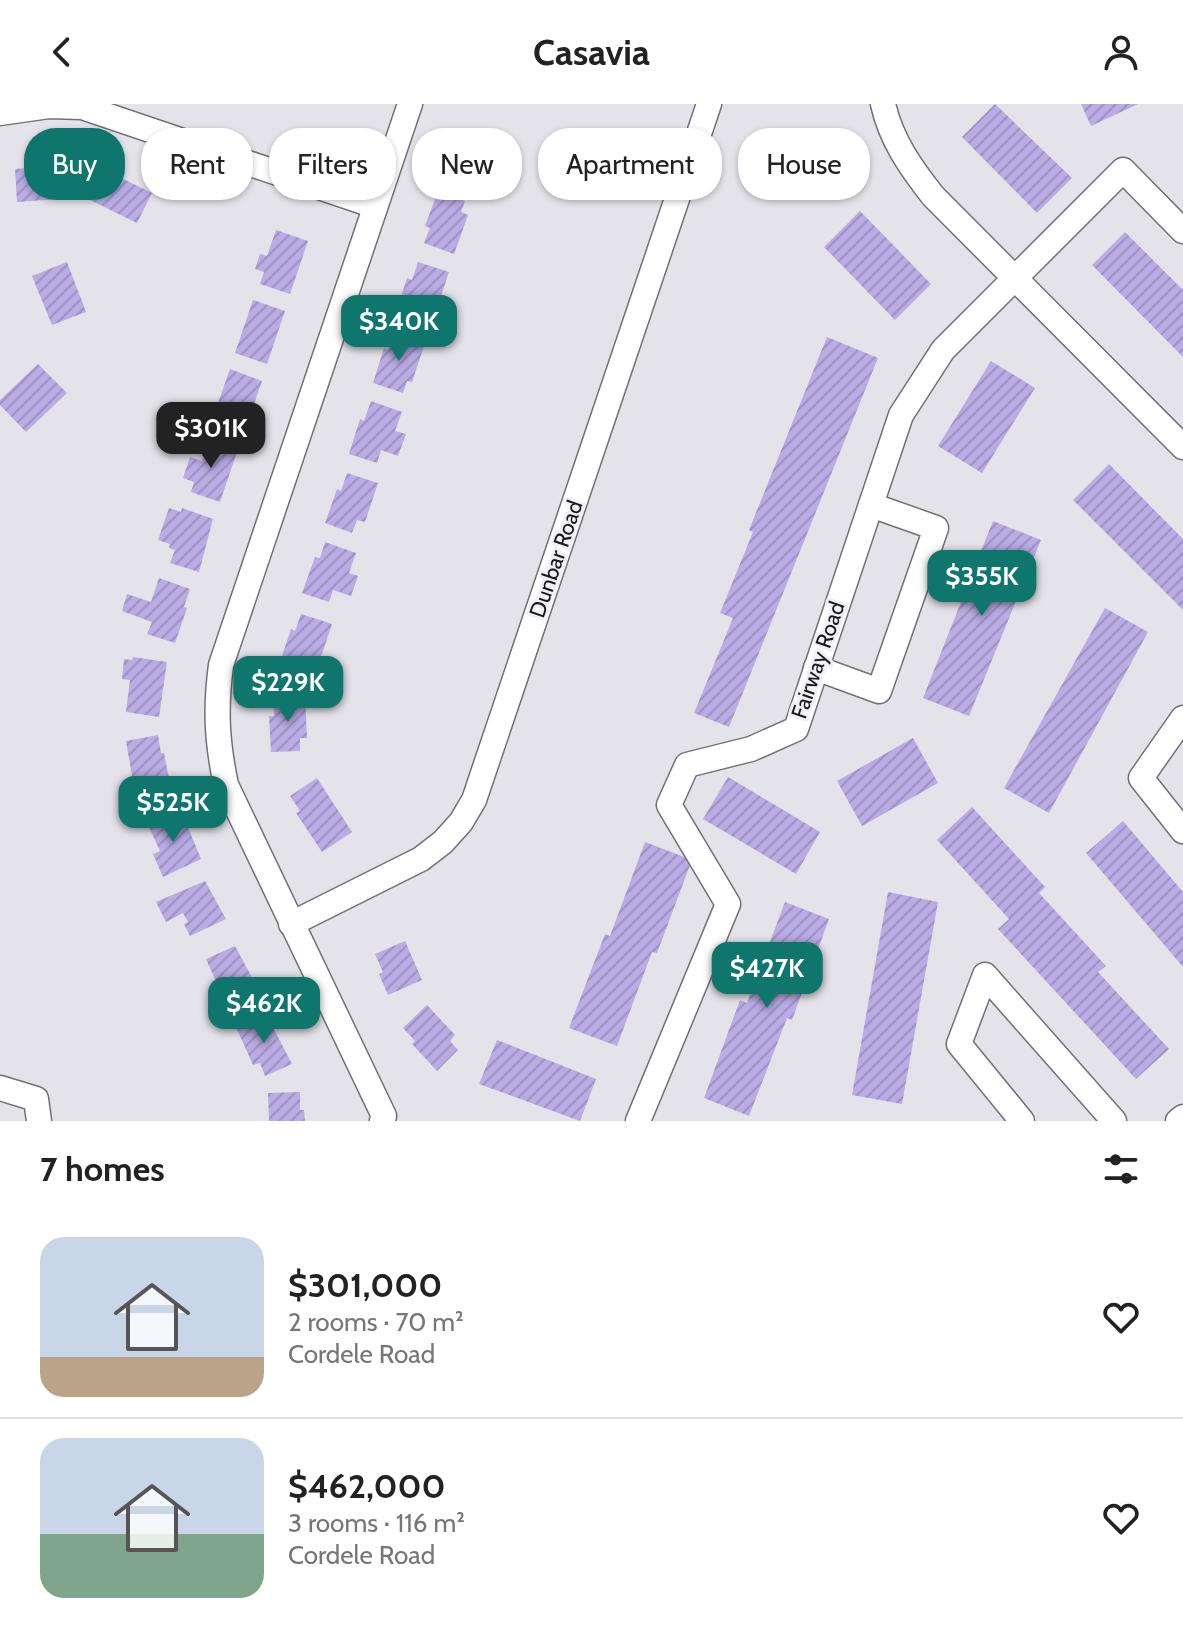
<!DOCTYPE html>
<html lang="en">
<head>
<meta charset="utf-8">
<style>
	:root { --surface:#fff; --page:#f2f2f2; --text:#222; --muted:#767676; --line:#e0e0e0; --accent:#0f766e }
	body { margin:0; font-family:Cabin,sans-serif; background:var(--page); color:var(--text); height:100vh; display:flex; flex-direction:column; font-size:30px; white-space:nowrap }
	* { box-sizing:border-box; margin:0 }
	p { font-size:26px; color:var(--muted) }
	.icon { flex:none; width:44px; height:44px; fill:none; stroke:currentColor; stroke-width:2; stroke-linecap:round; stroke-linejoin:round }
	.map { position:relative; height:1017px; overflow:hidden }
	.panel { display:flex; flex-direction:column; background:var(--surface); flex:1 }
	.panel>* { flex:none }
	.banner { position:absolute; left:24px; top:24px; width:1136px; height:72px; display:flex; gap:16px }
	.price { position:absolute; translate:-50% -68px; padding:0 18px; border-radius:16px; background:var(--accent); color:#fff; font-size:26px; line-height:52px; filter:drop-shadow(0 2px 4px #0008) }
	.price::after { content:''; position:absolute; left:50%; top:48px; width:24px; height:18px; margin-left:-12px; background:inherit; clip-path:polygon(0 0,100% 0,50% 100%) }
	.price.selected { background:#222; color:#fff }
	ul { padding:0; list-style:none }
	li { display:flex; align-items:center; gap:24px; height:200px; padding:0 40px }
	li+li { border-top:2px solid var(--line) }
	li span { display:grid; place-items:center; flex:none; width:224px; height:160px; border-radius:24px; color:#555 }
	li>.icon { margin-inline-start:auto }
	span .icon { width:96px; height:96px; fill:#fffc; stroke-width:1 }
	li b { font-size:34px }
	h2 { display:flex; justify-content:space-between; align-items:center; height:96px; padding:0 40px; font-size:34px }
	.tag { padding:0 28px; border-radius:32px; background:var(--surface); box-shadow:0 2px 6px #0004; font-size:28px; line-height:72px }
	.tag.selected { background:var(--accent); color:#fff }
	header { display:flex; justify-content:space-between; align-items:center; height:104px; padding:0 40px; background:var(--surface); font-size:36px; font-weight:700 }
	.map>svg:first-child { display:block }
	.building { fill:url(#building-hatch) }
	.lines { fill:none; stroke-linecap:round; stroke-linejoin:round }
	.minor-casing { stroke:#717076; stroke-width:27 }
	.minor { stroke:#fff; stroke-width:24 }
	.labels { text-anchor:middle; dominant-baseline:central; stroke-width:6; stroke-linejoin:round; paint-order:stroke }
	.street-label { font-size:22px; fill:#18181a; stroke:#f2f0f7 }
</style>
</head>
<body>
<header><svg class="icon" aria-label="back" viewBox="0 0 24 24"><path d="M15 5l-7 7 7 7"/></svg>Casavia<svg class="icon" aria-label="person" viewBox="0 0 24 24"><circle cx="12" cy="8" r="4"/><path d="M4 21q1-7 8-7t8 7"/></svg></header>
<div class="map">
<svg width="1183" height="1017" viewBox="0 0 1183 1017">
	<defs>
		<pattern id="building-hatch" width="6" height="6" patternUnits="userSpaceOnUse" patternTransform="scale(2)"><rect width="6" height="6" fill="#b9abe3"/><path d="M-1 1l2-2M0 6l6-6M5 7l2-2" fill="none" stroke="#9e92c2"/></pattern>
	</defs>
	<rect width="100%" height="100%" fill="#e5e3ea"/>
	<g class="building">
		<path d="M995,0L1072,74L1037,109L962,33Z"/>
		<path d="M1081,0H1138L1091,22Z"/>
		<path d="M70,61L72,94L17,98L15,65Z"/>
		<path d="M99,63L152,89L137,119L84,93Z"/>
		<path d="M438,87L465,97L461,108L468,111L454,150L424,139L430,124L425,122Z"/>
		<path d="M860,107L931,180L895,216L824,143Z"/>
		<path d="M276,126L308,137L290,190L260,180L264,168L255,165L260,150L267,152Z"/>
		<path d="M1125,128L1183,186V253L1092,161Z"/>
		<path d="M67,158L86,208L52,221L32,172Z"/>
		<path d="M418,158L449,168L436,207L427,205L423,218L396,209L407,174L412,176Z"/>
		<path d="M253,196L285,207L267,260L235,249Z"/>
		<path d="M394,228L425,239L412,278L407,277L403,289L373,279L384,244L388,246Z"/>
		<path d="M827,233L878,254L729,623L694,609L733,514L720,509L753,428L749,426Z"/>
		<path d="M991,257L1035,284L982,369L938,342Z"/>
		<path d="M38,260L67,289L26,328L0,301V296Z"/>
		<path d="M230,265L262,277L244,328L212,316Z"/>
		<path d="M371,297L402,308L395,327L406,330L398,352L381,346L377,359L349,350L360,315L364,317Z"/>
		<path d="M209,335L238,345L220,398L191,388L194,378L183,374L190,353L202,357Z"/>
		<path d="M1109,360L1183,435V506L1073,396Z"/>
		<path d="M347,369L378,379L365,418L357,416L352,429L325,419L337,385L341,387Z"/>
		<path d="M169,404L181,408L182,404L213,415L199,468L170,459L175,446L169,444L170,440L158,436Z"/>
		<path d="M993,417L1041,436L969,612L923,594Z"/>
		<path d="M325,438L356,449L349,469L358,472L351,492L333,486L329,498L302,489L315,453L320,454Z"/>
		<path d="M159,474L190,485L184,503L187,504L175,539L147,530L152,518L122,507L127,490L151,498Z"/>
		<path d="M1105,504L1148,528L1049,709L1004,684Z"/>
		<path d="M301,510L332,520L319,559L311,557L307,570L279,561L291,525L295,527Z"/>
		<path d="M133,553L167,558L159,613L126,608L130,576L122,575L124,555L132,556Z"/>
		<path d="M305,592L307,634H300V647L271,648L269,612H274L273,593Z"/>
		<path d="M158,631L161,649H164L171,684L142,689L139,677L133,678L126,637Z"/>
		<path d="M913,634L938,679L862,722L837,677Z"/>
		<path d="M728,673L820,728L796,770L703,715Z"/>
		<path d="M317,674L352,728L322,748L296,709L300,707L290,692Z"/>
		<path d="M972,703L1045,783L1039,789L1106,862L1098,868L1169,945L1136,975L998,825L1009,815L937,736Z"/>
		<path d="M177,707L184,722L187,721L201,755L163,773L153,750L160,747L147,719Z"/>
		<path d="M1123,717L1183,788V863L1086,749Z"/>
		<path d="M645,738L692,756L657,849L652,848L617,942L569,924L605,830L610,832Z"/>
		<path d="M205,777L226,815L190,832L184,820L188,818L183,809L166,818L156,798Z"/>
		<path d="M888,788L938,798L902,1000L852,991Z"/>
		<path d="M785,798L829,815L792,916L787,914L749,1012L704,994L740,896L747,899Z"/>
		<path d="M405,837L422,876L388,891L379,870L383,868L375,850Z"/>
		<path d="M235,842L261,890L234,901L229,890L223,893L206,855Z"/>
		<path d="M427,901L455,931L450,937L458,946L437,967L412,940L415,937L403,924Z"/>
		<path d="M266,910L292,960L265,972L260,959L253,961L236,923Z"/>
		<path d="M497,936L596,975L580,1017L479,980Z"/>
		<path d="M300,988V1006H304L305,1017H269L268,989Z"/>
	</g>
	<g class="lines">
		<g class="minor-casing">
			<g id="minor">
				<path d="M883,0C891,36 911,64 933,92L1183,343"/>
				<path d="M0,9L49,2L82,3L375,102"/>
				<path d="M816,564L879,587L936,424L871,401"/>
				<path d="M1183,614L1141,674L1183,727"/>
				<path d="M291,820L421,755L443,738L461,718L474,696L709,0"/>
				<path d="M0,984L36,995L39,1017"/>
				<path d="M382,1017L384,1012L226,681C217,638 215,606 221,561L410,0"/>
				<path d="M638,1017L728,800L669,701L687,661L751,645L796,625L901,311L943,246L1123,66L1183,127"/>
				<path d="M1022,1017L959,940L985,871L1114,1017"/>
				<path d="M1178,1017L1183,1013"/>
			</g>
		</g>
		<use href="#minor" class="minor"/>
	</g>
	<g class="labels">
		<g class="street-label">
			<text transform="translate(556 455) rotate(-71)">Dunbar Road</text>
			<text transform="translate(818 556) rotate(-71)">Fairway Road</text>
		</g>
	</g>
</svg>
<b class="price" style="left:399px;top:259px">$340K</b>
<b class="price selected" style="left:211px;top:366px">$301K</b>
<b class="price" style="left:982px;top:514px">$355K</b>
<b class="price" style="left:288px;top:620px">$229K</b>
<b class="price" style="left:173px;top:740px">$525K</b>
<b class="price" style="left:767px;top:906px">$427K</b>
<b class="price" style="left:264px;top:941px">$462K</b>
<div class="banner">
<a class="tag selected">Buy</a>
<a class="tag">Rent</a>
<a class="tag">Filters</a>
<a class="tag">New</a>
<a class="tag">Apartment</a>
<a class="tag">House</a>
</div>
</div>
<section class="panel">
<h2>7 homes<svg class="icon" aria-label="filters" viewBox="0 0 24 24"><path d="M4 7h16M4 17h16"/><circle cx="9" cy="7" r="2"/><circle cx="15" cy="17" r="2"/></svg></h2>
<ul>
<li><span style="background:linear-gradient(#c9d6e8 75%,#b9a48a 0)"><svg class="icon" aria-label="home" viewBox="0 0 24 24"><path d="M3 11l9-7 9 7M6 9v11h12V9"/></svg></span><div><b>$301,000</b><p>2 rooms · 70 m²</p><p>Cordele Road</p></div><svg class="icon" aria-label="heart" viewBox="0 0 24 24"><path d="M12 20l-8-8c-3-5 5-10 8-4 3-6 11-1 8 4z"/></svg></li>
<li><span style="background:linear-gradient(#c9d6e8 60%,#7fa58c 0)"><svg class="icon" aria-label="home" viewBox="0 0 24 24"><path d="M3 11l9-7 9 7M6 9v11h12V9"/></svg></span><div><b>$462,000</b><p>3 rooms · 116 m²</p><p>Cordele Road</p></div><svg class="icon" aria-label="heart" viewBox="0 0 24 24"><path d="M12 20l-8-8c-3-5 5-10 8-4 3-6 11-1 8 4z"/></svg></li>
</ul>
</section>
</body>
</html>
